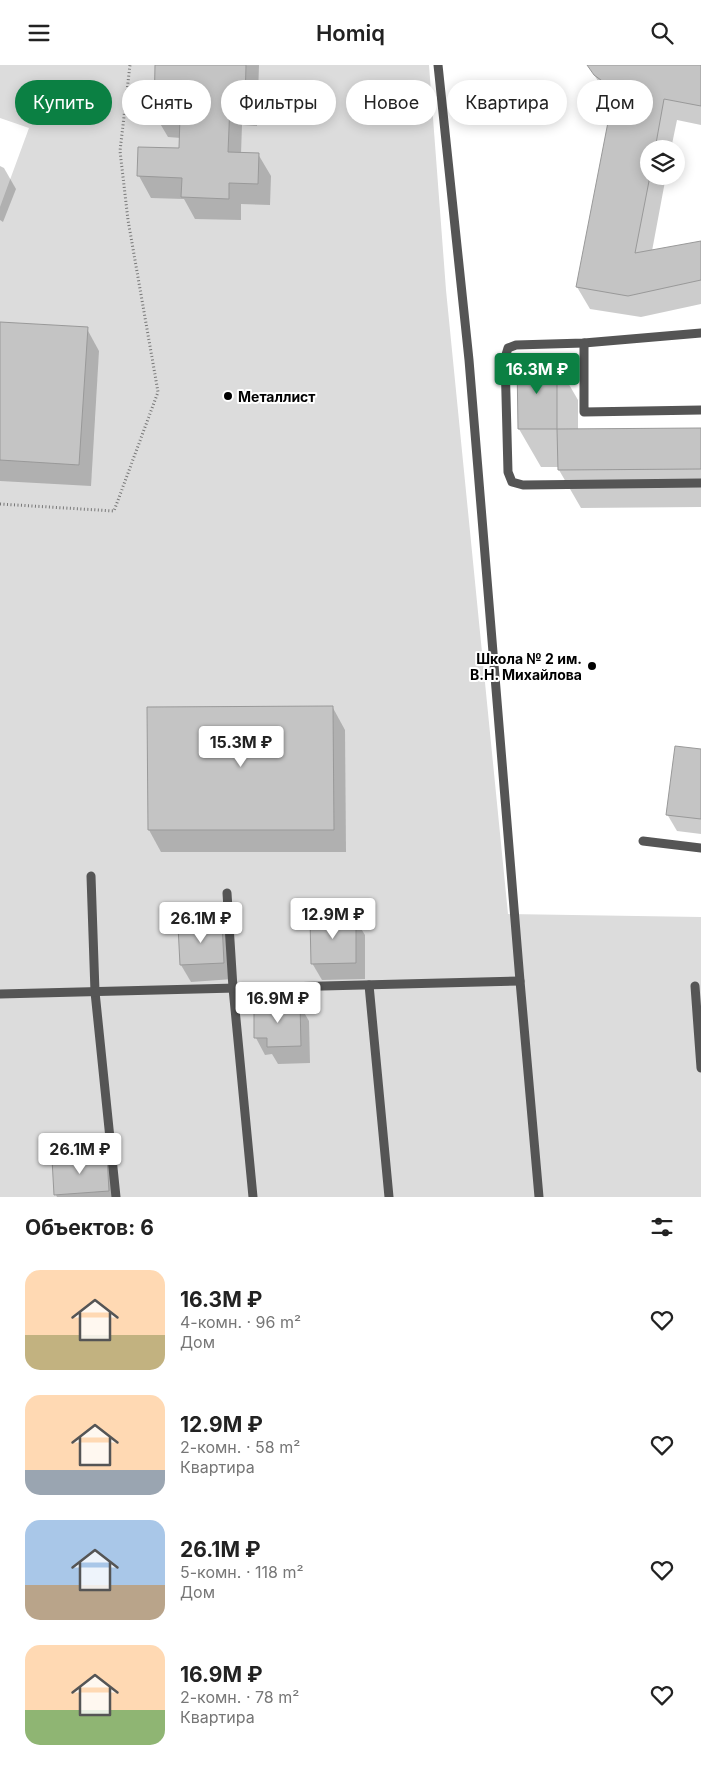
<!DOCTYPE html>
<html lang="ru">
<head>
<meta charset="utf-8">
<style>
	:root { --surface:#fff; --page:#f2f2f2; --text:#222; --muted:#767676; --accent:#0b8043 }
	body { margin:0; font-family:Inter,sans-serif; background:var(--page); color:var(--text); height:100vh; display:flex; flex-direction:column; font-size:19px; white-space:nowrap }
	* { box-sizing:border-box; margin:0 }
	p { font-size:16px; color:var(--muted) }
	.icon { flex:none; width:28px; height:28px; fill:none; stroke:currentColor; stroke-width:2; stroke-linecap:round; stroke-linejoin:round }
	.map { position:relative; height:1132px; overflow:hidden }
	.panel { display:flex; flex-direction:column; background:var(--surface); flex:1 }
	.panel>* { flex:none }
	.hud { position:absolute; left:15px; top:15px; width:671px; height:45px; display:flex; gap:10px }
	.fabs { position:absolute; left:640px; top:75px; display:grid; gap:10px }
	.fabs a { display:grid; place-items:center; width:45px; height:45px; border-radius:50%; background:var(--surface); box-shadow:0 2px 12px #0003; font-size:25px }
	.price { position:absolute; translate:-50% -42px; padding:0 11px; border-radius:5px; background:#fff; color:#222; font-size:16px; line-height:32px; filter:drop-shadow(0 1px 2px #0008) }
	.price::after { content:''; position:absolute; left:50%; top:30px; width:15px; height:11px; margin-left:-8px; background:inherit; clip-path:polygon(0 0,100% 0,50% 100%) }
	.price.on { background:var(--accent); color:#fff }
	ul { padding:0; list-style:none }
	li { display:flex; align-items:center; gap:15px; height:125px; padding:0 25px }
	li span { display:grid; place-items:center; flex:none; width:140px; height:100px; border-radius:15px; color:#555 }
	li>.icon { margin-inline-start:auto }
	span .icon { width:60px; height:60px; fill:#fffc; stroke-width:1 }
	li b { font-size:21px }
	h2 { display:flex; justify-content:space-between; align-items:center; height:60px; padding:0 25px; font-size:21px }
	.tag { padding:0 18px; border-radius:22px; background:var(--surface); box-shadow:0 2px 12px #0003; font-size:18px; line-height:45px }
	.tag.on { background:var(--accent); color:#fff }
	header { display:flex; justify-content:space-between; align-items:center; height:65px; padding:0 25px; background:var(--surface); font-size:22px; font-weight:600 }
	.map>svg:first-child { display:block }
	.green { fill:#dcdcdc }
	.shadow { fill:#0003 }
	.building { fill:#c4c4c4; stroke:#999 }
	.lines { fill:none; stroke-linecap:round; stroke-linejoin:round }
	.path { stroke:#777; stroke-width:3; stroke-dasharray:1 2.5; stroke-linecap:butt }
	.service { stroke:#555; stroke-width:9 }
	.poi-dot { fill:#000; stroke:#fff; stroke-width:2 }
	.labels { text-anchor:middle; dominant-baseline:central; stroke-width:4; stroke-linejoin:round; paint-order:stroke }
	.poi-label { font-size:14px; font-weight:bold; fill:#000; stroke:#fff; text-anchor:start }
</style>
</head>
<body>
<header><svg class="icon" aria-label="menu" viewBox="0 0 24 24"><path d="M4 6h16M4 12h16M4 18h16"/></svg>Homiq<svg class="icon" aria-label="search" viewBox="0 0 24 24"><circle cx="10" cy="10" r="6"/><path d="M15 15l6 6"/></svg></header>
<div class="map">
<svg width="701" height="1132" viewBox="0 0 701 1132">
	<rect width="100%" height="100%" fill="#fff"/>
	<path class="green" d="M0,0H429L446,225L508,849L701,852V1132H0V142L29,63L0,53Z"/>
	<g class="shadow">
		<path d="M156,0H259L257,61L242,60L241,89H258L271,111L270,140L241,139V155L195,154L184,134L151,133L139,111L181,84V73L168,72L155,50Z"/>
		<path d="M588,0H701V60L677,55L671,84H649V111H666L652,186L701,178V239L641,252L590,244L577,222L613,36L608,32Z"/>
		<path d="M0,101L4,103L16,124L3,157L0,155Z"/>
		<path d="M0,258L87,264L99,286L91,421L0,416Z"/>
		<path d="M556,297L578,335V365L701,364V442L581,443L559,405V402H541L519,364Z"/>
		<path d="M148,643H333L345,665L346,787H161L149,765Z"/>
		<path d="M701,685V769L677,766L667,749Z"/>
		<path d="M355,854L365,870V914L322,915L312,898Z"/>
		<path d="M221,860L231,876L233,914L191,917L181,900Z"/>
		<path d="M299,939L309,956L310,998L278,999L272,989L265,990L256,973Z"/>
		<path d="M106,1092L116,1109L117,1132H57L56,1130Z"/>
	</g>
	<g class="building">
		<path d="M155,0H246L245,39H230L228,87L259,88L258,119L229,118V134L181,132L182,113L137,111L138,82L179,83L180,52L154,51Z"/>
		<path d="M587,0H701V41L664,34L655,84H649L650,111L635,188L701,176V215L628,231L576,222L615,21L605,18L594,10Z"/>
		<path d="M0,257L88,262L79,400L0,395Z"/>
		<path d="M557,295V364H518L517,296Z"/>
		<path d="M701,363V404L558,405L557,364Z"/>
		<path d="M333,641L334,765H148L147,642Z"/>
		<path d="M675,681L701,684V754L666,750Z"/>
		<path d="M356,852V898L311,899L310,853Z"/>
		<path d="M222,858L224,898L180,900L178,861Z"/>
		<path d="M300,938L301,981L267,982V973H254V939Z"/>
		<path d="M107,1091L109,1126L54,1130L52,1094Z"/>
	</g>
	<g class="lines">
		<path class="path" d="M0,439L114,446L158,327L128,155L120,86L130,0"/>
		<g class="service">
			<path d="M438,0L469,295L520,916L539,1132"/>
			<path d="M701,268L584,278L516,280L508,283L505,293L508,407L512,417L523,420L701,418"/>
			<path d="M584,278V347L701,345"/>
			<path d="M643,776L701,783"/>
			<path d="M91,811L95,927L116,1132"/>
			<path d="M227,828L233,923L253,1132"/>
			<path d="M369,920L389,1132"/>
			<path d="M695,921L701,1003"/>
			<path d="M0,929L520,916"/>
		</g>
	</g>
	<g class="poi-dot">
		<circle cx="228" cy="331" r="5"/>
		<circle cx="592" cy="601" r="5"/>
	</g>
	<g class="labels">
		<g class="poi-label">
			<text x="238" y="331">Металлист</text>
			<text x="582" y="593" text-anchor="end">Школа № 2 им.<tspan x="582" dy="16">В.Н. Михайлова</tspan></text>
		</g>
	</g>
</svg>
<div class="fabs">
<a><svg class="icon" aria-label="layers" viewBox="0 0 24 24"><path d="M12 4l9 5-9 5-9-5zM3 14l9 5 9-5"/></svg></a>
</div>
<b class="price on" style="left:537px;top:330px">16.3M ₽</b>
<b class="price" style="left:241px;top:703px">15.3M ₽</b>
<b class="price" style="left:333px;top:875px">12.9M ₽</b>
<b class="price" style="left:201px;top:879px">26.1M ₽</b>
<b class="price" style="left:278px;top:959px">16.9M ₽</b>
<b class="price" style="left:80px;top:1110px">26.1M ₽</b>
<div class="hud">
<a class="tag on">Купить</a>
<a class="tag">Снять</a>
<a class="tag">Фильтры</a>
<a class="tag">Новое</a>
<a class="tag">Квартира</a>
<a class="tag">Дом</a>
</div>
</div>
<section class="panel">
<h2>Объектов: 6<svg class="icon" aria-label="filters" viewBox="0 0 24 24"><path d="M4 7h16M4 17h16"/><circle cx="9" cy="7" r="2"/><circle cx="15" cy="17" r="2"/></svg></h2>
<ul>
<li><span style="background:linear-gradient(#ffd9b3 65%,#c2b280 0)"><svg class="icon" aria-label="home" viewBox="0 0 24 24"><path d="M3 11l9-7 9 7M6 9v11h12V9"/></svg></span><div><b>16.3M ₽</b><p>4-комн. · 96 m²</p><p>Дом</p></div><svg class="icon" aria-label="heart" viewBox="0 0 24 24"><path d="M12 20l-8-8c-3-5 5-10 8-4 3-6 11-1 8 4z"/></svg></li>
<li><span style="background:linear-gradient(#ffd9b3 75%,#9aa5b1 0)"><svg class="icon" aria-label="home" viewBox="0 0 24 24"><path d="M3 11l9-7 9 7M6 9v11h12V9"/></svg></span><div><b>12.9M ₽</b><p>2-комн. · 58 m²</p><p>Квартира</p></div><svg class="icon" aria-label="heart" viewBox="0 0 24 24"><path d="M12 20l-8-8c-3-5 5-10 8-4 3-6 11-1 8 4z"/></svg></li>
<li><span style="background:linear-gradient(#a9c7e8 65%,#b9a48a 0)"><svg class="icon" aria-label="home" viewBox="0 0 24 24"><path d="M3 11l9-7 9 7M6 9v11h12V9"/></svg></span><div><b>26.1M ₽</b><p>5-комн. · 118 m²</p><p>Дом</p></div><svg class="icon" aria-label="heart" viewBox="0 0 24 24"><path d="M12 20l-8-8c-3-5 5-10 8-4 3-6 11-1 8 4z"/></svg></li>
<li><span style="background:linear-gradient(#ffd9b3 65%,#8fb573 0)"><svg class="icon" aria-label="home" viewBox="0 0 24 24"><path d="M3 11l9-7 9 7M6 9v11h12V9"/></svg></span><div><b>16.9M ₽</b><p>2-комн. · 78 m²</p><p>Квартира</p></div><svg class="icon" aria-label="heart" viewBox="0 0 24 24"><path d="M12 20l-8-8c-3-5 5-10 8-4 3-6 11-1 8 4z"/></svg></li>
</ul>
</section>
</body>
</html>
